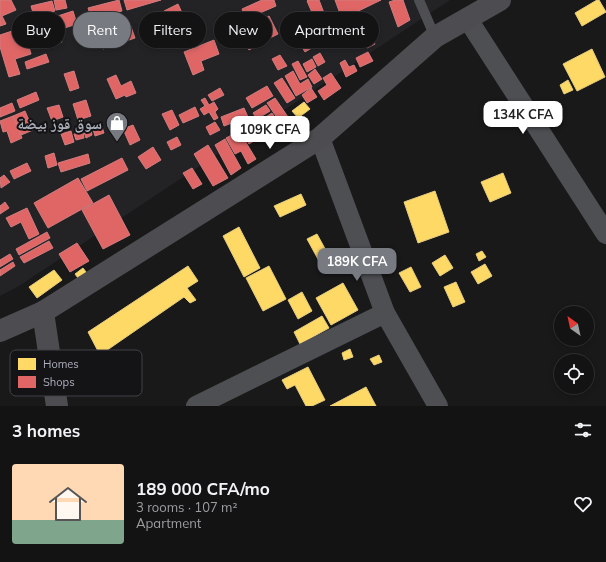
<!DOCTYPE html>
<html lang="en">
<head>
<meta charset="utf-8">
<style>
	:root { --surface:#131314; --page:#1c1c1d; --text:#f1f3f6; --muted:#9d9ea0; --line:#323234; --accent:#787a82 }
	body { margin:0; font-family:Mulish,"Noto Naskh Arabic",sans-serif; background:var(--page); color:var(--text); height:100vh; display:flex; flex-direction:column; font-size:15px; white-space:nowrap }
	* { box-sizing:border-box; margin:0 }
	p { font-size:13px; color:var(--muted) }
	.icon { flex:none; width:22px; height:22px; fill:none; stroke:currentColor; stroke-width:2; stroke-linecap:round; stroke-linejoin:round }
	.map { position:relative; height:406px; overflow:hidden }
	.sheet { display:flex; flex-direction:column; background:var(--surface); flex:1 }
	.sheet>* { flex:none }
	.hud { position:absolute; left:12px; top:12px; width:400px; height:36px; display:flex; gap:8px }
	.needle { width:26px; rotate:327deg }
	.buttons { position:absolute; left:554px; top:306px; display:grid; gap:8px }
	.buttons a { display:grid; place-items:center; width:40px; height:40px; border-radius:50%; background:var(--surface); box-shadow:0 2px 6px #0003,0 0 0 1px var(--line); font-size:20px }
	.price { position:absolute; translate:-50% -34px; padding:0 9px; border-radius:8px; background:#fff; color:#222; font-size:13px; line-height:26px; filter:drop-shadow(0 1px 2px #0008) }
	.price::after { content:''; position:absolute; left:50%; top:24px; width:12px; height:9px; margin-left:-6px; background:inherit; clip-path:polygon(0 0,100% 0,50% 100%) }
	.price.active { background:var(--accent); color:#fff }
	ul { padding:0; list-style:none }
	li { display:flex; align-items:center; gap:12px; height:100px; padding:0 12px }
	li span { display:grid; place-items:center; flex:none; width:112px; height:80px; border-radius:4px; color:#555 }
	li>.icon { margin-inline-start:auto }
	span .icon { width:48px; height:48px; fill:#fffc; stroke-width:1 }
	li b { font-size:17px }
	h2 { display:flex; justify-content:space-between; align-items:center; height:48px; padding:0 12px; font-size:17px }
	.tag { padding:0 14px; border-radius:18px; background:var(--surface); box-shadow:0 2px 6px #0003,0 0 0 1px var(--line); font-size:14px; line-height:36px }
	.tag.active { background:var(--accent); color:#fff }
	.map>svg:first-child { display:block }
	.built { fill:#232326 }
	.homes { fill:#ffd966; stroke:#e6cc7f }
	.shops { fill:#e06666; stroke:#d07c7f }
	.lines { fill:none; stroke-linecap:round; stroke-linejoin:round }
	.lane { stroke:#4e4f53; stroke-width:10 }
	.street { stroke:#4e4f53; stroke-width:20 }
	.secondary { stroke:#4d4d51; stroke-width:22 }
	.labels { text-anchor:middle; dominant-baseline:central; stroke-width:4; stroke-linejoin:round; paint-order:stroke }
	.poi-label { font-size:15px; font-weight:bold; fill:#abafba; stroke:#141316; text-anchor:end }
	.key { fill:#141316; stroke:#414247; stroke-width:1 }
	.key-label { font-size:11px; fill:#abafba }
</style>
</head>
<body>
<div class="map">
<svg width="606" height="406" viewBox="0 0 606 406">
	<rect width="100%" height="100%" fill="#19191a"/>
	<path class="built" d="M0,0H450L19,286L0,296Z"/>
	<g class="homes">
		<path d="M597,0H599L606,12L582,26L575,13Z"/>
		<path d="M592,49L605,77L577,91L563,64Z"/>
		<path d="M568,80L573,90L564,94L560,85Z"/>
		<path d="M304,102L310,109L298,118L292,111Z"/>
		<path d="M503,173L511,193L490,202L481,182Z"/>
		<path d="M435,191L449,232L418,243L404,202Z"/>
		<path d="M301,194L306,205L280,217L274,206Z"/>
		<path d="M239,227L260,268L244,277L223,236Z"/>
		<path d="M317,234L335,267L325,272L307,239Z"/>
		<path d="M482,251L486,257L479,261L476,254Z"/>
		<path d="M445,255L453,268L440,276L432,263Z"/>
		<path d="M485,264L492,276L478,284L471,272Z"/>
		<path d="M188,266L198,281L187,288L196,300L190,303L184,297L100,355L88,332Z"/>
		<path d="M269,266L286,299L263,311L246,278Z"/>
		<path d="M411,267L421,287L410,292L399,273Z"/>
		<path d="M83,268L89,276L81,282L75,274Z"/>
		<path d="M54,270L62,280L37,298L29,287Z"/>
		<path d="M456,282L465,302L453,307L444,287Z"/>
		<path d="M343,283L358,310L331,325L316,298Z"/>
		<path d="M302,292L312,311L298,319L288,300Z"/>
		<path d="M322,316L329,328L300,344L294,332Z"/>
		<path d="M350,349L353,357L344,360L342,353Z"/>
		<path d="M379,355L382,362L374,365L370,359Z"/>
		<path d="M308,367L325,400L312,406H306L295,385L287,389L282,380Z"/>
		<path d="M366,387L376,406H330Z"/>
	</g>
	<g class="shops">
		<path d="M0,0H11L16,10L2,16L6,24L0,26Z"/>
		<path d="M54,0H65L67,8L56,10Z"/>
		<path d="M119,0L122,11L92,20L88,8Z"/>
		<path d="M124,0H161L127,10Z"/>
		<path d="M262,0H274L276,6L246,19L242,9Z"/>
		<path d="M308,0H319L324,13L314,17L307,1Z"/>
		<path d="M335,0H381L342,19Z"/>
		<path d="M395,0H403L410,20L398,27L389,2Z"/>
		<path d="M52,1L55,11L34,16L31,6Z"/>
		<path d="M178,4L193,37L179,44L164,11Z"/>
		<path d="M73,11L77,24L27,40L31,54L15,59L20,74L9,77L0,47V35Z"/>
		<path d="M112,14L114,23L105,26L103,16Z"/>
		<path d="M269,16L278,34L266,40L257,23Z"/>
		<path d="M364,16L369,27L360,31L355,20Z"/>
		<path d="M130,24L135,38L103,49L98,35Z"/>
		<path d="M252,25L262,43L249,50L239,32Z"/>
		<path d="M58,30L62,42L55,44L52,33Z"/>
		<path d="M331,32L338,43L331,48L324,36Z"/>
		<path d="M314,33L320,43L305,52L299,42Z"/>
		<path d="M370,33L375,44L367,48L362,37Z"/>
		<path d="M214,40L219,54L201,61L204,70L193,75L184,52Z"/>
		<path d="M368,52L373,61L360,67L356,58Z"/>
		<path d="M320,53L325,62L318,66L313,57Z"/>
		<path d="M46,54L49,62L27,69L25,62Z"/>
		<path d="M280,55L287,66L278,70L272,59Z"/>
		<path d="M312,59L316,67L307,72L303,64Z"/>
		<path d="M345,60L349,67L354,65L357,71L346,77L340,63Z"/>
		<path d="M298,61L307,77L300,80L292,64Z"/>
		<path d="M315,69L322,79L314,84L308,75Z"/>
		<path d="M74,71L79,88L70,91L64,74Z"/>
		<path d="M293,71L300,84L308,79L312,87L296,96L285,76Z"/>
		<path d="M331,73L341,88L324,100L318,91L327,85L323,78Z"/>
		<path d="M116,75L121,86L131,81L136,93L126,97L125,95L116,99L107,79Z"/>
		<path d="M282,78L295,98L287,103L274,83Z"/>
		<path d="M267,86L273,96L252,108L246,98Z"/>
		<path d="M220,88L224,95L212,101L208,95Z"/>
		<path d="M311,88L317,97L307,103L302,95Z"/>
		<path d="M36,92L39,100L20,108L17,100Z"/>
		<path d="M205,98L209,105L214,102L218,109L215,112L218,118L214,120L209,112L204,115L200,109L205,106L201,100Z"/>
		<path d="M275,98L288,117L280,122L267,103Z"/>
		<path d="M86,100L91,116L78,120L73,104Z"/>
		<path d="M12,103L15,111L0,117V108Z"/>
		<path d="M59,105L63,117L52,121L47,108Z"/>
		<path d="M266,105L270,111L257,119L253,113Z"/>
		<path d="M195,107L199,116L183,123L179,115Z"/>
		<path d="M244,108L248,117L224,126L221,117Z"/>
		<path d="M172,110L179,125L170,130L162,114Z"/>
		<path d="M25,111L33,130L21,135L13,116Z"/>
		<path d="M272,113L279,124L265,133L258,122Z"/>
		<path d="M13,116L22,138L11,143L7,131L3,132L0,121Z"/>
		<path d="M215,122L220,130L210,135L206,127Z"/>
		<path d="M248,124L257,139L249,144L240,129Z"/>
		<path d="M133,125L140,140L130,145L123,129Z"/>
		<path d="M102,127L104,133L95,136L93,129Z"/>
		<path d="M91,130L92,135L86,138L84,132Z"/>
		<path d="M71,131L74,142L65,145L61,134Z"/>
		<path d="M239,131L256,159L248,164L241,151L235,154L226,138Z"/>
		<path d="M83,132L84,138L76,140L74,134Z"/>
		<path d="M177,137L181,145L171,150L167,142Z"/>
		<path d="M225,139L241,168L231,175L215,145Z"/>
		<path d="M208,145L228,178L213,186L194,154Z"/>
		<path d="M153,147L161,160L146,169L138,157Z"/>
		<path d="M54,153L57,165L48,168L45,156Z"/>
		<path d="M88,154L90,163L61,172L58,163Z"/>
		<path d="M122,158L128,170L87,191L81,179Z"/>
		<path d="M27,163L31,171L14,179L10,171Z"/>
		<path d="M192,168L202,184L193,189L183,173Z"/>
		<path d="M4,175L10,182L1,188L0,178Z"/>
		<path d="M78,178L93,203L48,228L34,203Z"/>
		<path d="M109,195L130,235L103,249L82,210Z"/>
		<path d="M5,202L9,208L0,214V206Z"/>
		<path d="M27,208L39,234L29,239L21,222L11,227L6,218Z"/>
		<path d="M47,232L50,238L19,255L16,249Z"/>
		<path d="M49,241L53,248L24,263L20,257Z"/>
		<path d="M77,243L89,261L70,272L59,254Z"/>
		<path d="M10,254L13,259L0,267V260Z"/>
		<path d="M13,262L15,266L0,276V270Z"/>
	</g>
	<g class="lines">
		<path class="lane" d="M419,0L435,37"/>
		<g class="street">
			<path d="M467,18L606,234"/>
			<path d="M320,138L385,313L438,406"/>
			<path d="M196,406L385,313"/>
		</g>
		<g class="secondary">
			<path d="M43,312L57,406"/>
			<path d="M0,331L43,312L320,138L435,37L500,0"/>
		</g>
	</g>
	<defs>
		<g id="shop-pin" transform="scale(1.15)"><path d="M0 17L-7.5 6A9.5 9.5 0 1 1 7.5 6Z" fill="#787a82" stroke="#141316"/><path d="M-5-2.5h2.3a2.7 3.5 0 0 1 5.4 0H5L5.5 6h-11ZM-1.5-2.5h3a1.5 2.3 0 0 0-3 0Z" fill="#fff"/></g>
	</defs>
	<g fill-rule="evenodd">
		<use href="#shop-pin" x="117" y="123"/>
	</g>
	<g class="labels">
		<g class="poi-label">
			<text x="102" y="123">سوق قوز بيضة</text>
		</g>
	</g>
	<rect x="10" y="350" width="132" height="46" rx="6" class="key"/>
	<rect x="18" y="358" width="18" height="12" fill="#ffd966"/>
	<rect x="18" y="376" width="18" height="12" fill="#e06666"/>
	<g class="key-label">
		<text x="43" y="368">Homes</text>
		<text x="43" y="386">Shops</text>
	</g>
</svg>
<div class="buttons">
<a><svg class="needle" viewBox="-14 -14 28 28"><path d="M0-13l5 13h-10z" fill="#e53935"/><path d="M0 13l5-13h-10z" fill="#9d9ea0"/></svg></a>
<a><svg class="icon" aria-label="locate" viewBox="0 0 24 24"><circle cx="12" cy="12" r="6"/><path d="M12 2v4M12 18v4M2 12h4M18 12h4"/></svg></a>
</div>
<b class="price" style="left:523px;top:135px">134K CFA</b>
<b class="price" style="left:270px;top:150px">109K CFA</b>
<b class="price active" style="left:357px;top:282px">189K CFA</b>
<div class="hud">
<a class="tag">Buy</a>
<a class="tag active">Rent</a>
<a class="tag">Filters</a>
<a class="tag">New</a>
<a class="tag">Apartment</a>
</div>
</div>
<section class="sheet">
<h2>3 homes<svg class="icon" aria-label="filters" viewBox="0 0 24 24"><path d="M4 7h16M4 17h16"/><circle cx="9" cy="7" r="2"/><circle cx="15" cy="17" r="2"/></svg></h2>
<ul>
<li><span style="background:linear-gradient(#ffd9b3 70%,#7fa58c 0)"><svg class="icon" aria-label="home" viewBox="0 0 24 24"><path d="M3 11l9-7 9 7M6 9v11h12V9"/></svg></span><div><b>189 000 CFA/mo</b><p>3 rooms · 107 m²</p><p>Apartment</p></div><svg class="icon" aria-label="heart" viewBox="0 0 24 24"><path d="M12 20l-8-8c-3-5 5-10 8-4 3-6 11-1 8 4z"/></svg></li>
</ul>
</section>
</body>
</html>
